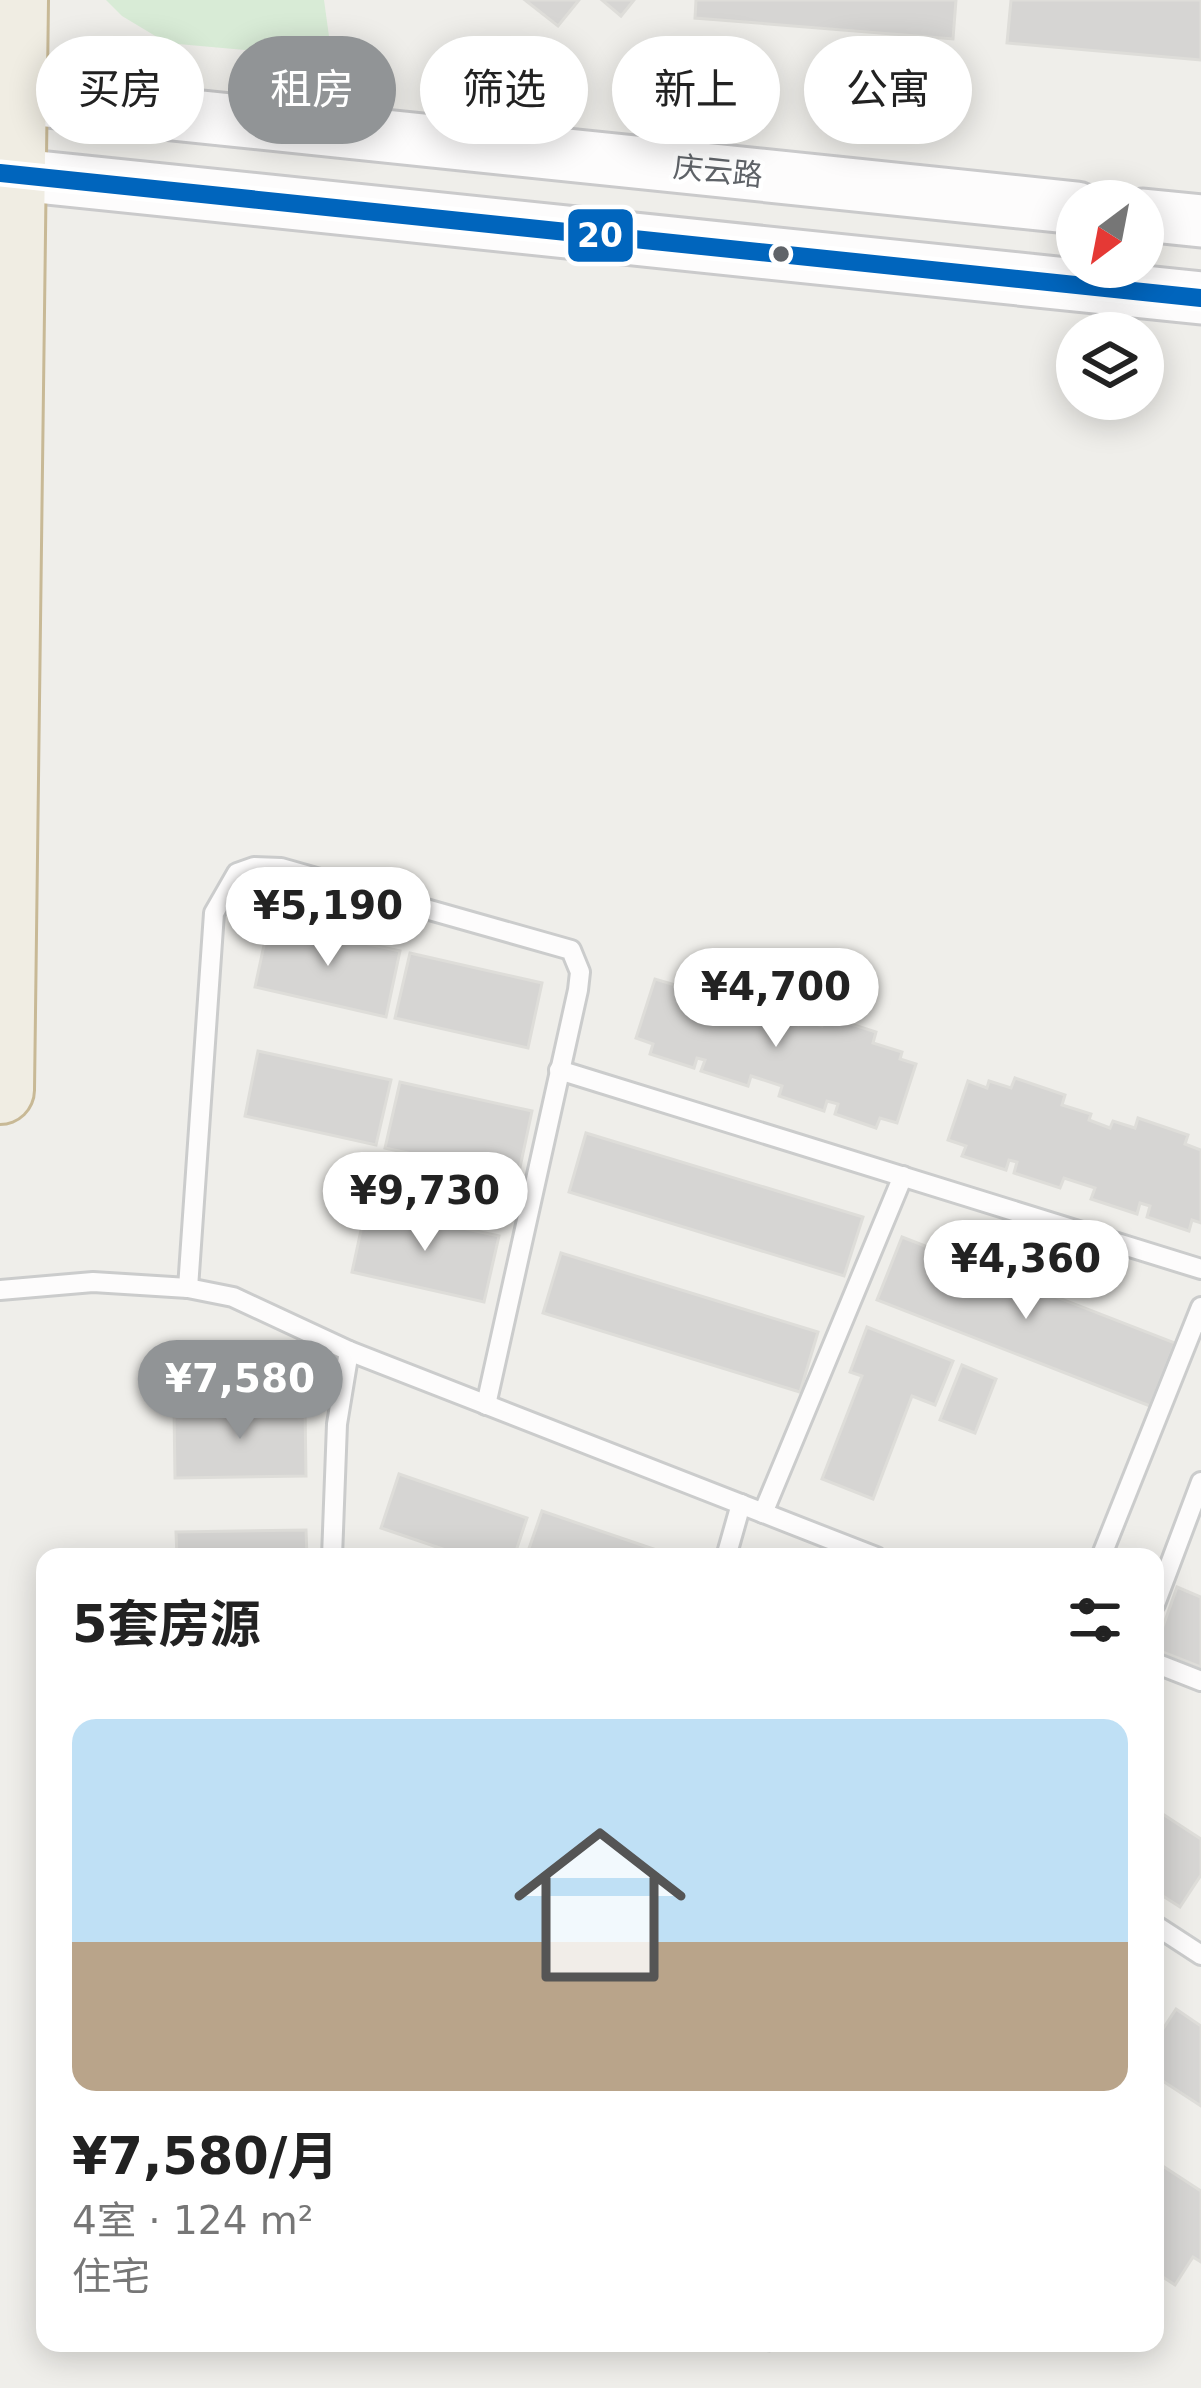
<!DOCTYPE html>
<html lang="zh">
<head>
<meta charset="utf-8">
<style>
	:root { --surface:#fff; --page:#f6f6f6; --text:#222; --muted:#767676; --accent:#919496 }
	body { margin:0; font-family:"DejaVu Sans","Noto Sans SC",sans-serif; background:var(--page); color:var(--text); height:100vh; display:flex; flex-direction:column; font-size:45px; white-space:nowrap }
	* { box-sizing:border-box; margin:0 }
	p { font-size:39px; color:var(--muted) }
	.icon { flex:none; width:66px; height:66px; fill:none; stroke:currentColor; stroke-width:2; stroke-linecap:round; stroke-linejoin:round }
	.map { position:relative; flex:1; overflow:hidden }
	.side { position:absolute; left:36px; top:1548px; width:1128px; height:804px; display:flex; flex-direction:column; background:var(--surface); border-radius:24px; box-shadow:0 6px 30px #0003 }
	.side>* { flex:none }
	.guide { position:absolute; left:36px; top:36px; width:1131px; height:108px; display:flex; gap:24px }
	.needle { width:78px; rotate:212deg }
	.buttons { position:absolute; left:1056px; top:180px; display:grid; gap:24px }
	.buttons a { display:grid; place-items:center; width:108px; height:108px; border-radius:50%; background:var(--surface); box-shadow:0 6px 30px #0003; font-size:60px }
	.price { position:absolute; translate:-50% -102px; padding:0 27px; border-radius:42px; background:#fff; color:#222; font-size:39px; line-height:78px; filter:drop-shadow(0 3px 6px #0008) }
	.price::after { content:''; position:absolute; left:50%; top:72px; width:36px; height:27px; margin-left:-18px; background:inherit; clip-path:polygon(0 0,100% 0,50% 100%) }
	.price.selected { background:var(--accent); color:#fff }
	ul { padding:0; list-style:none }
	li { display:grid; align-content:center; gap:24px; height:636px; padding:0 36px }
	li span { display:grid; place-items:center; height:372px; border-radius:24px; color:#555 }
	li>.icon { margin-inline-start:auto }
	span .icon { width:216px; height:216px; fill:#fffc; stroke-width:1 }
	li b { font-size:51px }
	h2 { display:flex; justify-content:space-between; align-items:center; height:144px; padding:0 36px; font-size:51px }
	.tag { padding:0 42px; border-radius:54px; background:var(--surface); box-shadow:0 6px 30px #0003; font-size:42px; line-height:108px }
	.tag.selected { background:var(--accent); color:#fff }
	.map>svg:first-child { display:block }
	.green { fill:#d8ebd6 }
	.building { fill:#d6d5d3; stroke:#deddd9; stroke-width:3 }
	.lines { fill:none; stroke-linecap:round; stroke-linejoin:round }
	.lane-casing { stroke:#cbcccc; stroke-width:24 }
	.secondary-casing { stroke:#cacacb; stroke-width:57 }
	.highway-casing { stroke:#c8b996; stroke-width:72 }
	.lane { stroke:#fdfcfc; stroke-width:18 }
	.secondary { stroke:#fdfcfc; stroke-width:51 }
	.highway { stroke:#f0ede3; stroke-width:66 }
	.bus-1-casing { stroke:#fff; stroke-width:27 }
	.bus-1 { stroke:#0065bd; stroke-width:18 }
	.bus-dot { fill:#5f6368; stroke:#fff; stroke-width:4.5 }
	.labels { text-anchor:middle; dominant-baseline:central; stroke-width:9; stroke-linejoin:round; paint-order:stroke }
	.street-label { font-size:30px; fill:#5f6368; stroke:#fff }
	.line-badge { stroke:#fff; stroke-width:4.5 }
	.badge-label { font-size:33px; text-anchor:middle; font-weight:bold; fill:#fff }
</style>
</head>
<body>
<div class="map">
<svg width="1201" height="2388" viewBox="0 0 1201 2388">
	<rect width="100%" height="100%" fill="#efeeea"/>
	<path class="green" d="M106,0H324L332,58L167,43L122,16Z"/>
	<g class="building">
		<path d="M525,0H579L558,26Z"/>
		<path d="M602,0H634L621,16Z"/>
		<path d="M696,0H956L953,39L695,18Z"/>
		<path d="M1011,0H1201V60L1007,43Z"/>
		<path d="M269,922L400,951L386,1017L255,987Z"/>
		<path d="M410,953L542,983L528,1048L395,1018Z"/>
		<path d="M703,976L753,993L750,1003L779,1013L776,1019L798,1025L800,1019L822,1026L826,1016L876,1032L873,1043L902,1052L900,1059L916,1064L897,1123L880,1118L876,1128L835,1114L838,1104L827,1101L824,1111L779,1096L782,1086L751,1076L748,1086L701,1071L705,1060L697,1058L694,1068L650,1054L653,1044L636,1038L655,979L675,985L677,979L699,986Z"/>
		<path d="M258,1051L391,1080L376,1145L245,1116Z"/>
		<path d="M1015,1078L1065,1095L1062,1105L1091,1114L1089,1120L1110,1128L1113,1121L1135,1128L1138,1118L1188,1135L1185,1144L1201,1150V1223L1192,1220L1189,1231L1147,1217L1150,1206L1140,1203L1137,1214L1091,1199L1095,1188L1064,1178L1060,1188L1014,1173L1017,1162L1009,1160L1006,1170L962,1156L966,1146L948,1140L968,1081L987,1088L989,1081L1011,1088Z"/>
		<path d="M400,1082L532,1111L518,1177L385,1148Z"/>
		<path d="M586,1133L863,1217L844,1276L569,1192Z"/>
		<path d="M366,1207L499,1236L484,1302L352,1272Z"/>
		<path d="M902,1237L1175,1343L1150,1406L877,1300Z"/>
		<path d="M561,1253L818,1332L800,1392L543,1313Z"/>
		<path d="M867,1327L953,1361L935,1405L912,1396L873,1499L822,1479L862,1376L850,1372Z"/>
		<path d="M962,1365L996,1379L975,1433L940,1420Z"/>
		<path d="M305,1407L306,1476L175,1478L174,1408Z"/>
		<path d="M399,1474L527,1518L514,1557H466L381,1528Z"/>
		<path d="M542,1511L677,1557H526Z"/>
		<path d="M306,1530L307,1557H177L176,1532Z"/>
		<path d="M1177,1587L1201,1597V1667L1155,1649Z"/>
		<path d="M1155,1809L1201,1839V1875L1180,1907L1155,1891Z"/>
		<path d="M1176,2009L1201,2026V2106L1155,2076V2041Z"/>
		<path d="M1155,2161L1201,2191V2262L1193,2257L1175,2285L1155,2272Z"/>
		<path d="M734,2343H770L769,2351Z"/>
	</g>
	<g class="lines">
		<g class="lane-casing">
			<g id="lane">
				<path d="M559,1070L1201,1269"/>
				<path d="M188,1288L214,913L237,873L254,867L281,868L571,950L580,972L578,990L486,1405"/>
				<path d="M0,1290L93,1282L188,1288L233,1297L349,1351L876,1557"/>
				<path d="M763,1513L903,1176"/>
				<path d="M332,1557L337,1424L349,1351"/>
				<path d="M726,1557L741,1504"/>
				<path d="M1101,1557L1201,1307"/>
				<path d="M1155,1604L1201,1482"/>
				<path d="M1155,1663L1201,1681"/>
				<path d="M1155,1925L1201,1955"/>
			</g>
		</g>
		<g class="secondary-casing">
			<g id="secondary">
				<path d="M0,96L1077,208"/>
				<path d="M0,173L1201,298"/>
				<path d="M1143,215L1201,221"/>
			</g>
		</g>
		<g class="highway-casing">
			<path id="highway" d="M0,1090L14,0"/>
		</g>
		<use href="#lane" class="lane"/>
		<use href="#secondary" class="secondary"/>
		<use href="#highway" class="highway"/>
		<g class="bus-1-casing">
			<path id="bus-1" d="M0,173L1201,298"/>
		</g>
		<use href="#bus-1" class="bus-1"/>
	</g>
	<circle class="bus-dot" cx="781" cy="254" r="10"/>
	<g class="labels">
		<g class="street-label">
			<text transform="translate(718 171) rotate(6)">庆云路</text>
		</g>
	</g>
	<rect class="line-badge" x="566" y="207" width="69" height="57" rx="12" fill="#0065bd"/>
	<g class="badge-label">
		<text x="600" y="247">20</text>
	</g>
</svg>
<div class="buttons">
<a><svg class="needle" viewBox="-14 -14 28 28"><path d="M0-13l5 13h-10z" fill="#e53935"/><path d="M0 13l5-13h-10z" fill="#767676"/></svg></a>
<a><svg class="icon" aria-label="layers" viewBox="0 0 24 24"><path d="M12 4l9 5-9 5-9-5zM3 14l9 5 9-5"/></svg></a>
</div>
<b class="price" style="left:328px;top:969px">¥5,190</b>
<b class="price" style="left:776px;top:1050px">¥4,700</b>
<b class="price" style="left:425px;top:1254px">¥9,730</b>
<b class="price" style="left:1026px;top:1322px">¥4,360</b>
<b class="price selected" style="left:240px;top:1442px">¥7,580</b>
<div class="guide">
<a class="tag">买房</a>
<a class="tag selected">租房</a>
<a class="tag">筛选</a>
<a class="tag">新上</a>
<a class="tag">公寓</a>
</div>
<section class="side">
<h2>5套房源<svg class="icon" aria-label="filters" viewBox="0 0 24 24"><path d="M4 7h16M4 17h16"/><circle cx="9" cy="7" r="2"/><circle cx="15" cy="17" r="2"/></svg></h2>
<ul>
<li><span style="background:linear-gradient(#bfe0f5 60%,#b9a48a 0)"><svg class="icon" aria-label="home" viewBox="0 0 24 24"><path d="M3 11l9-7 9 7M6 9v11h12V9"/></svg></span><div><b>¥7,580/月</b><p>4室 · 124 m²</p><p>住宅</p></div></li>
</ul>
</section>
</div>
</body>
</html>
